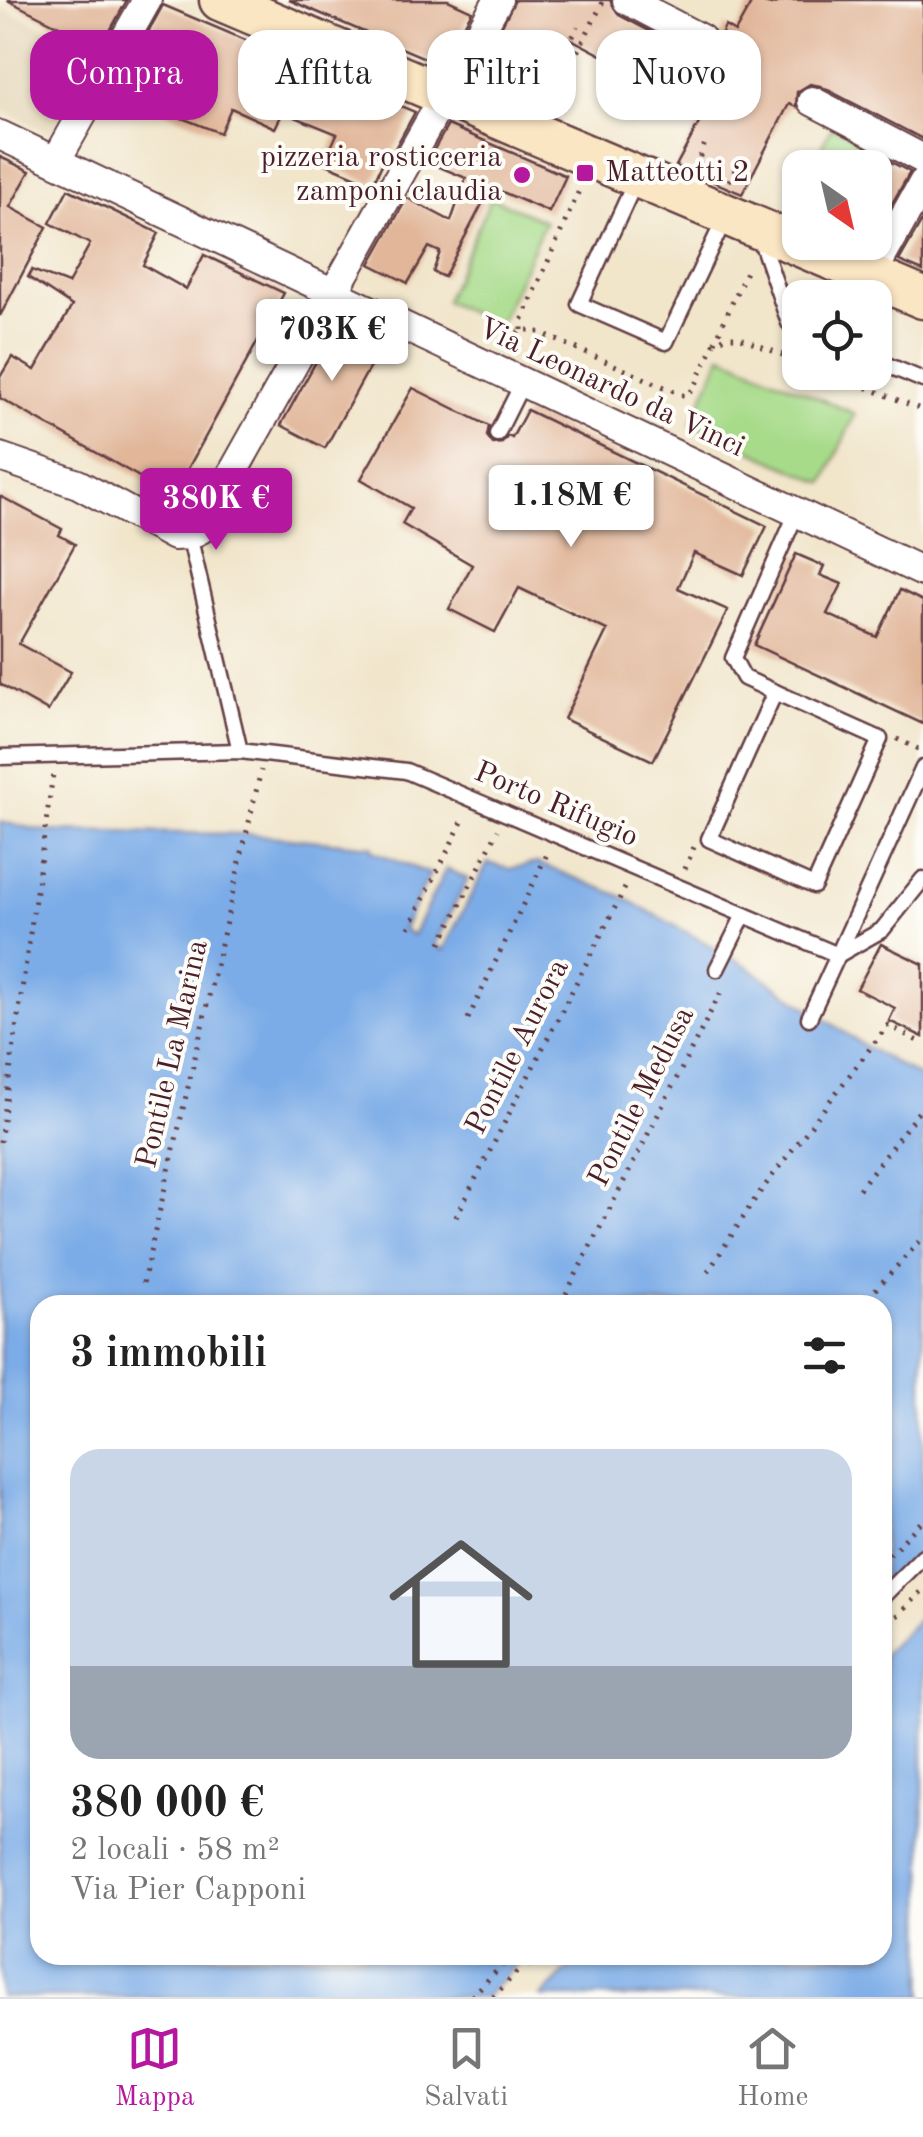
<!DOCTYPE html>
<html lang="it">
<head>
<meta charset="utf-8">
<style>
	:root { --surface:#fff; --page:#f6f6f6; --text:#222; --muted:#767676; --line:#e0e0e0; --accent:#b5179e }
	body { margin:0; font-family:"Old Standard TT",serif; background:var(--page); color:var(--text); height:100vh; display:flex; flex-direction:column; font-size:38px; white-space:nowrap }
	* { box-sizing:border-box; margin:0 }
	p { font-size:32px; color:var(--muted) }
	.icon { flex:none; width:55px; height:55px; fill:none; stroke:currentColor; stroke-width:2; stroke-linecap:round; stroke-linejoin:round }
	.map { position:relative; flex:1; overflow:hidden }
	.side { position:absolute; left:30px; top:1295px; width:862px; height:670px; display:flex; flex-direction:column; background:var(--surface); border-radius:30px; box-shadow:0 2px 8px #0004 }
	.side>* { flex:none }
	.banner { position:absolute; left:30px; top:30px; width:865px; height:90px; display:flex; gap:20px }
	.needle { width:65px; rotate:146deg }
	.controls { position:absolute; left:782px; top:150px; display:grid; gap:20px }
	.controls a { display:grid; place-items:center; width:110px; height:110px; border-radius:20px; background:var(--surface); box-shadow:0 2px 8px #0004; font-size:50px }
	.price { position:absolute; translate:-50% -85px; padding:0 22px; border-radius:10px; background:#fff; color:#222; font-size:32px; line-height:65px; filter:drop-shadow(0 2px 5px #0008) }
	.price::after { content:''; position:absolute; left:50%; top:60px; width:30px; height:22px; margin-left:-15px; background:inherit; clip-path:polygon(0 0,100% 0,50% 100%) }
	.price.selected { background:var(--accent); color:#fff }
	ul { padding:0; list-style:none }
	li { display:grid; align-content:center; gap:20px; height:530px; padding:0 40px }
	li+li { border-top:2px solid var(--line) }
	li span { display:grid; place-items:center; height:310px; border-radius:30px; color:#555 }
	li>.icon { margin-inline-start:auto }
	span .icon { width:180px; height:180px; fill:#fffc; stroke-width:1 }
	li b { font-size:42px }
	h2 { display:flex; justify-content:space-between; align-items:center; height:120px; padding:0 40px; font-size:42px }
	.chip { padding:0 35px; border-radius:30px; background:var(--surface); box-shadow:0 2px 8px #0004; font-size:35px; line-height:90px }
	.chip.selected { background:var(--accent); color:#fff }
	.tab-bar { display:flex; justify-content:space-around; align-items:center; height:140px; border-top:2px solid var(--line); background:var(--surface); font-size:28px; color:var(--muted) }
	.tab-bar a { display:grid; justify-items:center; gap:5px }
	.tab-bar .selected { color:var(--accent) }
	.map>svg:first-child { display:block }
	.built { fill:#e4d6b7 }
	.green { fill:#a7db8a; stroke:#787d5a; stroke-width:2.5 }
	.water { fill:#7cace7; stroke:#636689; stroke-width:2.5 }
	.building { fill:#e1b699 }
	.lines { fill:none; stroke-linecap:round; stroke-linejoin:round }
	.lane-casing { stroke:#633d43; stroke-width:19 }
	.street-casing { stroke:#633d43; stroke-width:32 }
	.secondary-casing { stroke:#633d43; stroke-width:45 }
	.path { stroke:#633d43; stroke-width:5; stroke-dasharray:2.5 8; stroke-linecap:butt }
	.lane { stroke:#fff; stroke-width:14 }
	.street { stroke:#fff; stroke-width:28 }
	.secondary { stroke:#fbe6c3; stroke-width:40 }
	.poi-dot { fill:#b5179e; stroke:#fdfcf7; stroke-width:4 }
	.labels { text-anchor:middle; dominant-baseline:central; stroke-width:8; stroke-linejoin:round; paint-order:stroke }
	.poi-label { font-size:30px; fill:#4a1f2b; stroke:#fdfcf7; text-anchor:end }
	.street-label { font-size:30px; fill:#4a1f2b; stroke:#fdfcf7 }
</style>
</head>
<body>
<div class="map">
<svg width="923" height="1997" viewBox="0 0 923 1997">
	<rect width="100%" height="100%" fill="#fdfcf7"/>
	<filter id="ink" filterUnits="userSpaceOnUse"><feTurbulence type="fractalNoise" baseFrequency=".01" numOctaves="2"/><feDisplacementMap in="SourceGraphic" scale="20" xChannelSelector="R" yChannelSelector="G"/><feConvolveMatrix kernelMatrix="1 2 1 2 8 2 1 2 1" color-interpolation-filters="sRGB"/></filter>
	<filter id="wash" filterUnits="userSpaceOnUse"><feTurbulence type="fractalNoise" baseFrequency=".0048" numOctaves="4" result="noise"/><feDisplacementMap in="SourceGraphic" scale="40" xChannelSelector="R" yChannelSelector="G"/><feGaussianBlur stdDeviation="2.25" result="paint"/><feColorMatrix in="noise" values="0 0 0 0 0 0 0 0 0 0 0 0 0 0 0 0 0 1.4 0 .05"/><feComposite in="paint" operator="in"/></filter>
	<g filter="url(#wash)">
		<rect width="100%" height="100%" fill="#f1e5ca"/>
		<path class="built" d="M0,8L101,52L52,133L0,109Z"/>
		<g class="green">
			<path d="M832,126L869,145L856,167L810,168Z"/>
			<path d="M491,198L545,221L498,326L445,301Z"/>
			<path d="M722,355L855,414L824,483L691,424Z"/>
		</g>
		<g class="water">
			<path d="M0,822L45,831L247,834L372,846V851L430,874L403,929L413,935L446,869L468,879L434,945L443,950L488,863L509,869L537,863L621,896L742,963L866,1047L923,1079V1548L883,1589L882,1305H40V1955H526L485,1997H0Z"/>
			<path d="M923,1614V1997H541L583,1955H882L883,1654Z"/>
		</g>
		<g id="blocks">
			<g class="building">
				<path d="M7,0H127L101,47Z"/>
				<path d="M289,0H448L472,11L441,65Z"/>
				<path d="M515,0H610L619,15L693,54L707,57L716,48L725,26L735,32L753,0L771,5L786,0H923V139L820,86L810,84L797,92L796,107L789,104L742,194L676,166L706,110L569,38L550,73L556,75L538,107L474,79Z"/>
				<path d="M163,5L415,112L394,150L389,156L386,155L373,184L324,163L337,134L283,112L275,128L231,108L220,133L115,92Z"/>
				<path d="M448,125L566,176L549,212L491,187L444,277L433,272L440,252L429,247L408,283L370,264L407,198L451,221L466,178L427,162Z"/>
				<path d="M866,149L910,172L875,233V168H856Z"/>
				<path d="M0,157L30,171L10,207L47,227L0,316Z"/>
				<path d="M68,189L159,233L143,265L186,289L204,255L284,293L173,496L0,398V377L12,357L35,370L72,306L28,277L32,270L68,284L90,244L50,223Z"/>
				<path d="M923,219V271L899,261Z"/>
				<path d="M339,320L384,341L325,448L281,425Z"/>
				<path d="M413,388L489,426L487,436L493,444L502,443L508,436L512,438L527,410L767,526L743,575L694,553L678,588L728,610L653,761L564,719L607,630L519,588L495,632L449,609L472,565L402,524L411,508L361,479Z"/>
				<path d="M0,496L62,529L59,535L75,544L19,644L71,672L48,711L0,684Z"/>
				<path d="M796,554L824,566L820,575L842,584L827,614L877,637L900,590L923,601V724L754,645Z"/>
				<path d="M881,944L923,964V1037L889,1021L895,1008L857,989Z"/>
			</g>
		</g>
	</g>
	<g filter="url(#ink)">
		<use href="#blocks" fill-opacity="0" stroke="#633d43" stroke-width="2.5"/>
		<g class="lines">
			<g class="lane-casing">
				<g id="lane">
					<path d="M637,178L579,304L666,342L726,216"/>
					<path d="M760,238L789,323L800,328"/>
					<path d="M875,360L923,380"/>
					<path d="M497,434L523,382"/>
					<path d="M189,535L240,751"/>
					<path d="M775,692L880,739L814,886L709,839Z"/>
					<path d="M775,692L744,678L733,658L797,512"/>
					<path d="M0,757L240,751L406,771L838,955L809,1018"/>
					<path d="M923,768L838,955L882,930L923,879"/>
					<path d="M717,969L744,915"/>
					<path d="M882,1597L923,1556"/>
					<path d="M530,1958L533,1955"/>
				</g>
			</g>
			<g class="street-casing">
				<g id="street">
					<path d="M627,0L701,39"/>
					<path d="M812,101L923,159"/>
					<path d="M0,135L923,572"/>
					<path d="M56,161L147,0"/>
					<path d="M871,276L923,183"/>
					<path d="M0,457L78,484L174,536L189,535L201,529L498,0"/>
				</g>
			</g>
			<g class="secondary-casing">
				<path id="secondary" d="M220,0L923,298"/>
			</g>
			<g class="path">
				<path d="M568,70L603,2"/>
				<path d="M553,74L578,27"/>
				<path d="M696,167L705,143"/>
				<path d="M831,168L844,144"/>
				<path d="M729,181L740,160"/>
				<path d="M522,330V321L581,186"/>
				<path d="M715,342L748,267"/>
				<path d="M499,343L522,330H534L685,396L694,389L714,344L725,337H738L800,362"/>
				<path d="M828,372L923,410"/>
				<path d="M897,739L918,749"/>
				<path d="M685,869L694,847"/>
				<path d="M409,928L465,816"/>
				<path d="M441,943L498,830"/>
				<path d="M468,1019L549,850"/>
				<path d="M0,1142L53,774"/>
				<path d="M859,1189L923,1106"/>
				<path d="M456,1217L628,882"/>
				<path d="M708,1272L757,1196L888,1025L923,1044"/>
				<path d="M143,1283L261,770"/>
				<path d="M566,1294L724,986"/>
				<path d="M861,1305L923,1238"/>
				<path d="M882,1562L923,1520"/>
				<path d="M882,1631L923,1590"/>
				<path d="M472,1996L510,1957"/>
				<path d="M493,1997L518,1971"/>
			</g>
			<use href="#lane" class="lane"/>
			<use href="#street" class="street"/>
			<use href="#secondary" class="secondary"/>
		</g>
	</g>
	<g class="poi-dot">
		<rect x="575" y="163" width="20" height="20" rx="5"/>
		<circle cx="522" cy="175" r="10"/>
	</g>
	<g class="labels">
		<g class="poi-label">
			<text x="502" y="158">pizzeria rosticceria<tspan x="502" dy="34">zamponi claudia</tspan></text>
			<text x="605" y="173" text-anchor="start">Matteotti 2</text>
		</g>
		<g class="street-label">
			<text transform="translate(611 388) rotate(25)">Via Leonardo da Vinci</text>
			<text transform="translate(556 805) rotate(23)">Porto Rifugio</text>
			<text transform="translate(518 1047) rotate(-63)">Pontile Aurora</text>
			<text transform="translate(173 1054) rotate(-77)">Pontile La Marina</text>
			<text transform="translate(642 1097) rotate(-63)">Pontile Medusa</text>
		</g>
	</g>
</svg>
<div class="controls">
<a><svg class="needle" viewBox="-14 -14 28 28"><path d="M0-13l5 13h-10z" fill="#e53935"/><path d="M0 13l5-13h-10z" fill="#767676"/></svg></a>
<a><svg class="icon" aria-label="locate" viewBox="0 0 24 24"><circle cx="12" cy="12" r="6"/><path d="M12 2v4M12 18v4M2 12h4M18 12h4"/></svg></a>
</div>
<b class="price" style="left:332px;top:384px">703K €</b>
<b class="price" style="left:571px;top:550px">1.18M €</b>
<b class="price selected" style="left:216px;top:553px">380K €</b>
<div class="banner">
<a class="chip selected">Compra</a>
<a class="chip">Affitta</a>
<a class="chip">Filtri</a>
<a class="chip">Nuovo</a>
</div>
<section class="side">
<h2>3 immobili<svg class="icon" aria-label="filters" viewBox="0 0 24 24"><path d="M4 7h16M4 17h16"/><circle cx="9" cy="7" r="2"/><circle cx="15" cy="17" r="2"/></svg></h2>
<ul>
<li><span style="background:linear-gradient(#c9d6e8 70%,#9aa5b1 0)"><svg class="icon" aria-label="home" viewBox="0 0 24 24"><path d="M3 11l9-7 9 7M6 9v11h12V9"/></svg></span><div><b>380 000 €</b><p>2 locali · 58 m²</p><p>Via Pier Capponi</p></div></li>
</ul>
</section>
</div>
<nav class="tab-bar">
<a class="selected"><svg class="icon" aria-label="map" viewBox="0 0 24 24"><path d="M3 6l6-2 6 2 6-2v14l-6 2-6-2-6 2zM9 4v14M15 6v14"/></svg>Mappa</a>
<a><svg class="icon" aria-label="saved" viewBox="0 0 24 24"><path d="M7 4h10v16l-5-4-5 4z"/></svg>Salvati</a>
<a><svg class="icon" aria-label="home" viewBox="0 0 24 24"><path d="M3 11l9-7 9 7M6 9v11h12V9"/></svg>Home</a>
</nav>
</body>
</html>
